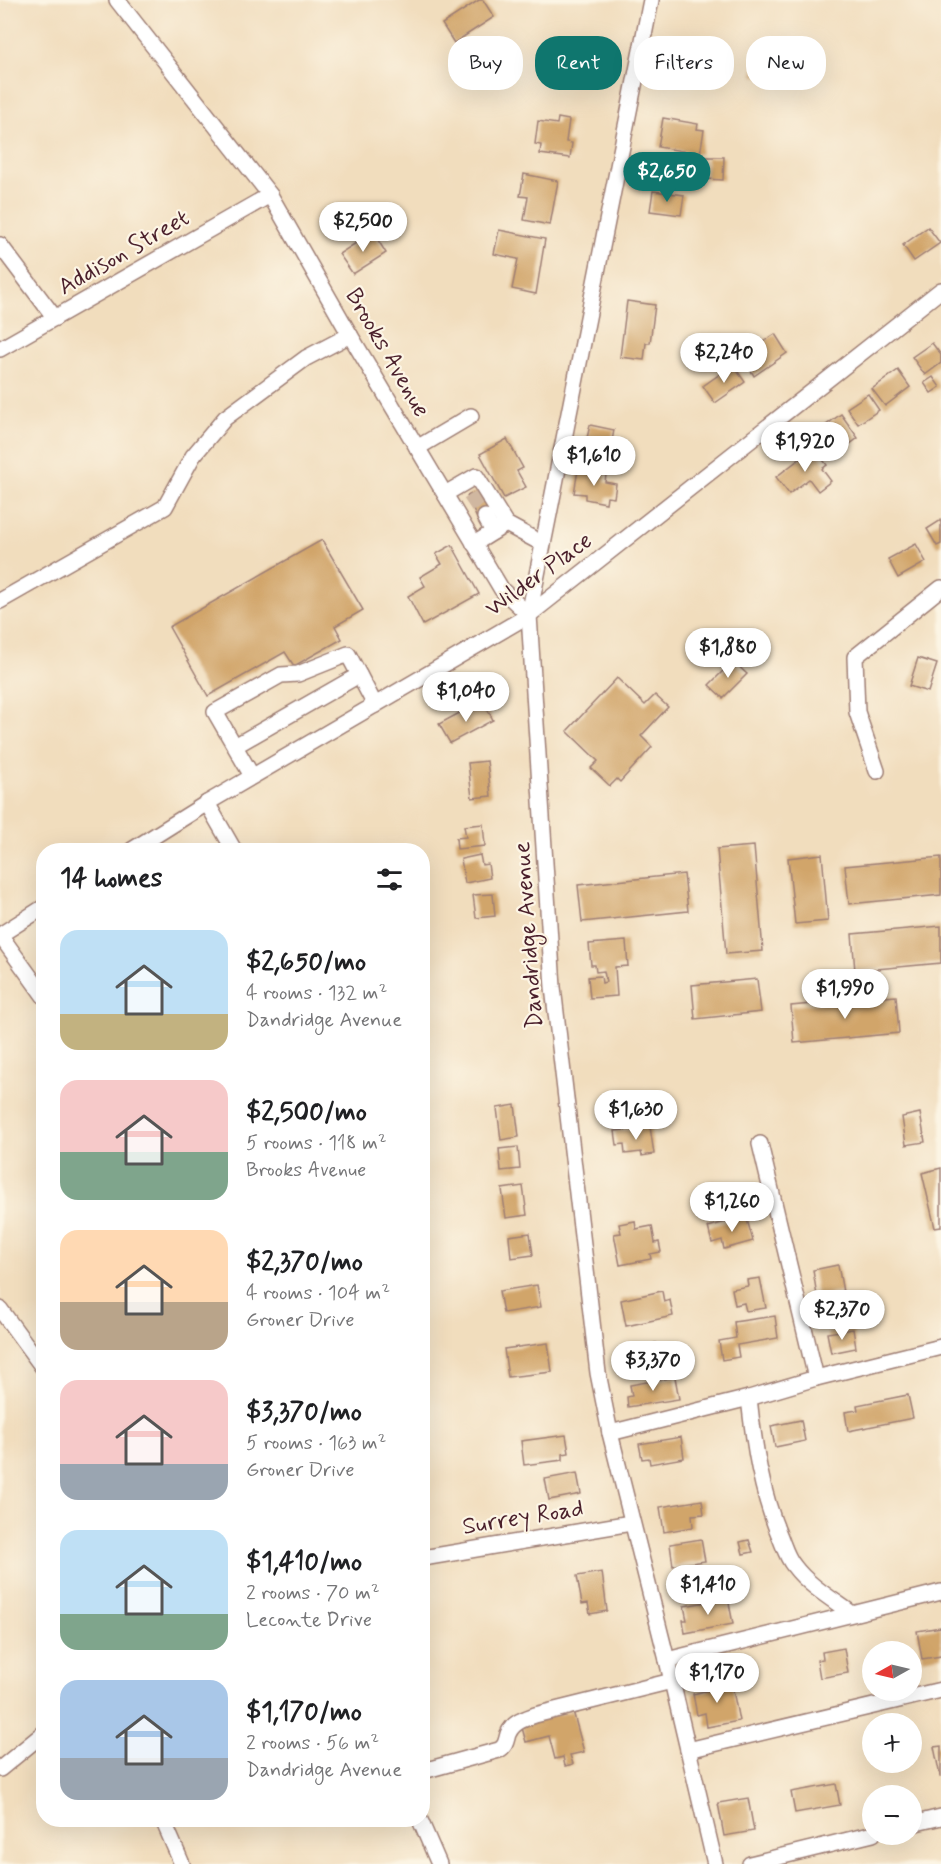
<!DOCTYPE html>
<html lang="en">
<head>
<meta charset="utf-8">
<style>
	:root { --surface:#fff; --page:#f6f6f6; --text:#202124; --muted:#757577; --accent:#0f766e }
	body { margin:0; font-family:Mynerve,sans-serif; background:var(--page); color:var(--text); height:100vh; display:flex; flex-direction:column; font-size:22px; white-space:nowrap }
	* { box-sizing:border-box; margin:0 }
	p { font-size:20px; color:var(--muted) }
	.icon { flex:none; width:33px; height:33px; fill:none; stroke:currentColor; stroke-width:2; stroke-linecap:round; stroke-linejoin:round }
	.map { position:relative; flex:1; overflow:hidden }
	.side { position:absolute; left:36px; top:843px; width:394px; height:984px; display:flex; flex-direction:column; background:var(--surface); border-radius:24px; box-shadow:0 6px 24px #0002 }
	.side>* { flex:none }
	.top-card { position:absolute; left:448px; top:36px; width:402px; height:54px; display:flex; gap:12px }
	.needle { width:39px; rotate:262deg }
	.controls { position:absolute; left:862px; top:1641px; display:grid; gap:12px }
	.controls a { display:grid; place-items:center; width:60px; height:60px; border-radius:50%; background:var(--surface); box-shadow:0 6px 24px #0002; font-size:30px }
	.price { position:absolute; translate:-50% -51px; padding:0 14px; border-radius:21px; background:#fff; color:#222; font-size:20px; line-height:39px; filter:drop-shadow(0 2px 3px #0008) }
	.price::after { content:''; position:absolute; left:50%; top:36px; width:18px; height:14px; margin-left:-9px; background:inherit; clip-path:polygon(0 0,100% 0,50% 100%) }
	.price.selected { background:var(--accent); color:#fff }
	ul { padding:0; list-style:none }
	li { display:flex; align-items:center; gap:18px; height:150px; padding:0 24px }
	li span { display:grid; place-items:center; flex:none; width:168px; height:120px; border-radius:18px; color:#555 }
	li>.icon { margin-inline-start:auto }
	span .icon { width:72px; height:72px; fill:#fffc; stroke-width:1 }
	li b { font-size:26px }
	h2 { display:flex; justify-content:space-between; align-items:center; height:72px; padding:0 24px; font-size:26px }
	.pill { padding:0 21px; border-radius:24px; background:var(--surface); box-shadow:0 6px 24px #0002; font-size:21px; line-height:54px }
	.pill.selected { background:var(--accent); color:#fff }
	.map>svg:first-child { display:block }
	.building { fill:#d1a56b }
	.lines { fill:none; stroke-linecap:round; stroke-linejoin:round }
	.minor-tunnel { stroke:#d0b7a0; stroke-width:15; stroke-dasharray:15 8; stroke-linecap:butt }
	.minor-casing { stroke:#9e7e74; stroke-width:18 }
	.minor { stroke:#fff; stroke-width:15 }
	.labels { text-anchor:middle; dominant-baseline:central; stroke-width:4.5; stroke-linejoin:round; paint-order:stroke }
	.street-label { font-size:24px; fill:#4a1f2b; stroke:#fcf5e5 }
</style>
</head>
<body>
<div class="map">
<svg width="941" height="1864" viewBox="0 0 941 1864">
	<rect width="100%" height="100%" fill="#fcf5e5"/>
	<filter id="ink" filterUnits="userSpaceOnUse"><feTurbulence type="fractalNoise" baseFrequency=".0167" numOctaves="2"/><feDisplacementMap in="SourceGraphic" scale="12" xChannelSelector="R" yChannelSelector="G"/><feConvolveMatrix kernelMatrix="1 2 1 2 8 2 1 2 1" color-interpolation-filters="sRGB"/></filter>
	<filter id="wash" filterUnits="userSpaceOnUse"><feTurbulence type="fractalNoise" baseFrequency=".008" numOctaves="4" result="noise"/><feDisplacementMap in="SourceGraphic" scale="24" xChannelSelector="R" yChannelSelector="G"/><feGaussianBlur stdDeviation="1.35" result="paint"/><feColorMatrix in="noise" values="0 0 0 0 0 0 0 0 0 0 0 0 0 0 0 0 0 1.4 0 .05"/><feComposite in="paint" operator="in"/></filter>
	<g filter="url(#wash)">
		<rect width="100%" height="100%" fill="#f1ddbd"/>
		<g id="blocks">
			<g class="building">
				<path d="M479,0H483L494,17L454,43L442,24Z"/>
				<path d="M677,44L724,53L722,64L714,62L711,79L672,71Z"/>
				<path d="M754,64L771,66L770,77L753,76Z"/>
				<path d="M558,118L569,120L566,142L572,143L570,158L540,154L541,145L535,144L538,121L557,124Z"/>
				<path d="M663,118L698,124L697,129L704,130L700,154L658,147Z"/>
				<path d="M707,157H724L723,180L706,179Z"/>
				<path d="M524,174L558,181L550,225L524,220L528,197L520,196Z"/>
				<path d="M653,191L684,195L681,215L650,211Z"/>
				<path d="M928,227L940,243L914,261L903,245Z"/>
				<path d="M499,230L545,239L536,294L512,289L518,259L494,254Z"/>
				<path d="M373,232L386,253L353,274L339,254Z"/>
				<path d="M627,301L655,305L650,343H646L644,360L620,357Z"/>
				<path d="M775,334L787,353L754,376L742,356Z"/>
				<path d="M932,343L941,355V363L925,375L912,357Z"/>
				<path d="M733,365L745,382L715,403L703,386Z"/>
				<path d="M898,370L910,387L885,406L872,389Z"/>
				<path d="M933,377L940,387L931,393L924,383Z"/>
				<path d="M868,394L879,410L858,424L847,408Z"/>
				<path d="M841,414L858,438L842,450L838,444L827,452L814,434Z"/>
				<path d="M590,425L614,430L610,452L585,447Z"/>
				<path d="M507,439L523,468L517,471L526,487L504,498L480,454Z"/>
				<path d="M814,448L827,465L822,469L831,481L818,491L809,479L789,494L776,477Z"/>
				<path d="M578,470L606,475L605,482L616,484L614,498L607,497L606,503L585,499V494L574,493Z"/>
				<path d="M483,489L495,513L478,521L467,496Z"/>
				<path d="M941,520V544L937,546L927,529Z"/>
				<path d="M322,540L363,610L335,626L342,639L294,666L285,652L208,696L169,627Z"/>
				<path d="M916,544L926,562L898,578L888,559Z"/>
				<path d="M452,545L479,594L423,625L408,596L425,586L420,577L442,564L436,554Z"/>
				<path d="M918,658L937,664L928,692L909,686Z"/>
				<path d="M733,661L747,674L723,698L709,685Z"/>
				<path d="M617,678L645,705L655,695L668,707L641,736L652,747L620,782L617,779L610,786L591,768L598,761L567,731Z"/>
				<path d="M484,703L493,720L450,743L439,724L467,709L469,711Z"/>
				<path d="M487,761L491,796L472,798L468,763Z"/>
				<path d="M483,824L485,846L457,849L456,838L466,837L464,826Z"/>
				<path d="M754,846L763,951L726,954L717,849Z"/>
				<path d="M822,854L828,921L795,924L788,858Z"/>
				<path d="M480,855L482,865L488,864L490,878L465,883L461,859Z"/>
				<path d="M941,857V895L849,904L845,866Z"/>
				<path d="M684,874L688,911L582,922L578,885Z"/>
				<path d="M493,894L495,916L476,918L473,895Z"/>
				<path d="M941,926V963L855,971L852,934Z"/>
				<path d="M626,941L628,966L615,967L617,996L590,998L588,977L601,976L602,983L606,982L604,971L596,972L595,965H591L589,944Z"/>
				<path d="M757,979L761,1012L695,1019L692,985Z"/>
				<path d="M896,996L899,1033L794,1043L791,1006Z"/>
				<path d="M515,1105L519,1137L501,1140L497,1108Z"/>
				<path d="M920,1113L925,1142L906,1145L902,1117Z"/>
				<path d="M650,1127L654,1154L642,1156L641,1152L625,1154L624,1144L617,1145L615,1131Z"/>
				<path d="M518,1147L520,1169L501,1171L499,1149Z"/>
				<path d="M941,1168V1227L935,1228L922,1173Z"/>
				<path d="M523,1186L527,1215L506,1218L502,1189Z"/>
				<path d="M746,1216L753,1241L724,1249L722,1240L712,1243L708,1227Z"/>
				<path d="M635,1221L636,1229L652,1226L655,1243L659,1242L661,1252L650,1254L651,1259L620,1265L614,1234L621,1233L619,1224Z"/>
				<path d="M530,1233L533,1255L511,1258L509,1236Z"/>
				<path d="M838,1265L843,1292L817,1296L813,1270Z"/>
				<path d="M760,1278L766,1308L746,1311L744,1303L735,1305L732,1289L748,1286L747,1280Z"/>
				<path d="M537,1285L541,1307L503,1313L499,1291Z"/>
				<path d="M662,1291L664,1302L670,1300L673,1316L626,1326L621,1300Z"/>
				<path d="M775,1316L778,1338L737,1345L739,1357L722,1360L719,1341L736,1338L734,1322Z"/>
				<path d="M853,1329L856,1348L831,1353L827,1333Z"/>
				<path d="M548,1343L552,1372L508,1377L504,1349Z"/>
				<path d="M656,1343L662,1366L625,1375L619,1353Z"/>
				<path d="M681,1353L683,1365L670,1368L667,1356Z"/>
				<path d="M675,1377L679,1399L628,1407L627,1397L632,1396L630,1385Z"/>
				<path d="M908,1395L913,1418L848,1431L845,1412L858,1410L857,1405Z"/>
				<path d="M801,1420L805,1441L775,1447L771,1426Z"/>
				<path d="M566,1435L569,1453L563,1454V1460L524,1465L521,1441Z"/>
				<path d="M681,1437L684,1458L650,1464L649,1458L642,1459L639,1444Z"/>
				<path d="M577,1473L581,1494L549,1500L545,1479Z"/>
				<path d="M702,1500L704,1514L692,1515L693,1527L664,1532L660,1507Z"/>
				<path d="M701,1539L705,1561L673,1566L670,1544Z"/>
				<path d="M749,1540L753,1552L743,1554L740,1542Z"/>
				<path d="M602,1572L607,1611L590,1614L588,1603L582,1604L577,1576Z"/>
				<path d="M728,1598L733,1624L685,1633L683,1620H687L684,1606Z"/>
				<path d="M941,1627V1656L922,1659L917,1631Z"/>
				<path d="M844,1648L848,1673L820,1678L817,1660L823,1659L822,1652Z"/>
				<path d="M722,1679L724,1686L732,1685L739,1721L707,1727L705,1713L697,1715L693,1694L709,1690L708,1681Z"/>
				<path d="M573,1711L584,1752L570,1755L573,1764L565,1766L563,1757L555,1759L549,1736L526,1742L521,1724Z"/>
				<path d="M941,1746V1776H940L934,1747Z"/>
				<path d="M836,1784L840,1805L795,1813L791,1792Z"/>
				<path d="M748,1798L754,1831L724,1836L718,1803Z"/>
			</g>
		</g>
	</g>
	<g filter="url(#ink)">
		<use href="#blocks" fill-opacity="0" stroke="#9e7e74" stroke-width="1.5"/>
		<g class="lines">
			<path class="minor-tunnel" d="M470,495L485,517"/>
			<g class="minor-casing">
				<g id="minor">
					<path d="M117,0L270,195L350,335L502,590L529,615"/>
					<path d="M651,0L529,615L553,987L598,1373L610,1433L667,1660L715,1864"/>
					<path d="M0,245L55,318"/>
					<path d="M0,349L270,195"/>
					<path d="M417,448L471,416"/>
					<path d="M445,494L476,476L506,524"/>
					<path d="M485,517L493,532"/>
					<path d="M474,544L506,524L543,544"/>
					<path d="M0,601L165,507L193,456L225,418L306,358L350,335"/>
					<path d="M235,746L359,675"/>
					<path d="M877,771L857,712L855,657L941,588"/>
					<path d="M252,776L215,712L281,675L298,674L348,654L375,705"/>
					<path d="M207,803L234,850"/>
					<path d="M132,850L207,803L529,615L941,290"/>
					<path d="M0,935L44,996"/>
					<path d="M0,935L44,907"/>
					<path d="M760,1144L816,1378"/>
					<path d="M0,1309L44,1369"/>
					<path d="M749,1398C754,1445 761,1492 780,1537C784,1547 787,1558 794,1566C808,1585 832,1599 851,1613"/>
					<path d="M610,1433L749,1398L816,1378L941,1347"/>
					<path d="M423,1558L631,1523"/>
					<path d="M667,1660L941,1592"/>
					<path d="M688,1750L941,1690"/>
					<path d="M0,1769L44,1733"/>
					<path d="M423,1771L499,1750C506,1746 506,1741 508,1734C513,1722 524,1719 535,1715L672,1681"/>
					<path d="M163,1820L182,1864"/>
					<path d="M420,1820L439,1864"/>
					<path d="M912,1824L941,1817"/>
					<path d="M750,1864L873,1834"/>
				</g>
			</g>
			<use href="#minor" class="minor"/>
		</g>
	</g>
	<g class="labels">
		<g class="street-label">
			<text transform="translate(124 253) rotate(-30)">Addison Street</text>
			<text transform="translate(387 353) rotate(60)">Brooks Avenue</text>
			<text transform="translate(539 575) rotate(-36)">Wilder Place</text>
			<text transform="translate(529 935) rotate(-94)">Dandridge Avenue</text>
			<text transform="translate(523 1518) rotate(-9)">Surrey Road</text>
		</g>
	</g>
</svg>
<div class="controls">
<a><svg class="needle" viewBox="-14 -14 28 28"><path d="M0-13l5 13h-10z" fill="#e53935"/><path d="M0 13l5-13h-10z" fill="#757577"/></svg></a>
<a>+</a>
<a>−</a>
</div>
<b class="price selected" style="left:667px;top:203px">$2,650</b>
<b class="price" style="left:363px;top:253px">$2,500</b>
<b class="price" style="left:724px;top:384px">$2,240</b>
<b class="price" style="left:805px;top:473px">$1,920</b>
<b class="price" style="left:594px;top:487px">$1,610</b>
<b class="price" style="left:728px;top:679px">$1,880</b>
<b class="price" style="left:466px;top:723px">$1,040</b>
<b class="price" style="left:845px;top:1020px">$1,990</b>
<b class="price" style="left:636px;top:1141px">$1,630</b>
<b class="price" style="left:732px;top:1233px">$1,260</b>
<b class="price" style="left:842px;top:1341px">$2,370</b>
<b class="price" style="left:653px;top:1392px">$3,370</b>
<b class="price" style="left:708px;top:1616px">$1,410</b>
<b class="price" style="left:717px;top:1704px">$1,170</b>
<div class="top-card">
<a class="pill">Buy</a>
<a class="pill selected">Rent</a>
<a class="pill">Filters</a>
<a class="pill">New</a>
</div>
<section class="side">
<h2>14 homes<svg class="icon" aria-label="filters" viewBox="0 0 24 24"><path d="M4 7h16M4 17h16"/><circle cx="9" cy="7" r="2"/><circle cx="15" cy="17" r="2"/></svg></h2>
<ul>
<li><span style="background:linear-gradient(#bfe0f5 70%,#c2b280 0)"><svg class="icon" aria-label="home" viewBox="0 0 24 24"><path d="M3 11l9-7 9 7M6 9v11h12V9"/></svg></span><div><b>$2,650/mo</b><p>4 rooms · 132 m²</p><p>Dandridge Avenue</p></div></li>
<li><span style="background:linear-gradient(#f6c9c9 60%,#7fa58c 0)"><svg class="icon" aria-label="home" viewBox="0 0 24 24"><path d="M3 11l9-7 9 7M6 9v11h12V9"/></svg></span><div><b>$2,500/mo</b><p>5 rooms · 118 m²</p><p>Brooks Avenue</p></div></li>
<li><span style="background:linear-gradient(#ffd9b3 60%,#b9a48a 0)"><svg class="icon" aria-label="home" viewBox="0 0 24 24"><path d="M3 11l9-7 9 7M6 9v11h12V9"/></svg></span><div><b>$2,370/mo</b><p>4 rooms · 104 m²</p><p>Groner Drive</p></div></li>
<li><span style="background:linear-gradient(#f6c9c9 70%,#9aa5b1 0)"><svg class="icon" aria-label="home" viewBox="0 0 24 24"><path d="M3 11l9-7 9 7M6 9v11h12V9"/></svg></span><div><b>$3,370/mo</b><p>5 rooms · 163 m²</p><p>Groner Drive</p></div></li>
<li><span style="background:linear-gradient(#bfe0f5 70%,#7fa58c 0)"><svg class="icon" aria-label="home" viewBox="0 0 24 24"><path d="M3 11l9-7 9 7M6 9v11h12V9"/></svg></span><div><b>$1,410/mo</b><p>2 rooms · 70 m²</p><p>Leconte Drive</p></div></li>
<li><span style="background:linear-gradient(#a9c7e8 65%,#9aa5b1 0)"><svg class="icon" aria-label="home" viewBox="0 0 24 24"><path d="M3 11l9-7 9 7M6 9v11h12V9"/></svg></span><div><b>$1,170/mo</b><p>2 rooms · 56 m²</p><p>Dandridge Avenue</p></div></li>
</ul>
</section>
</div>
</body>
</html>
